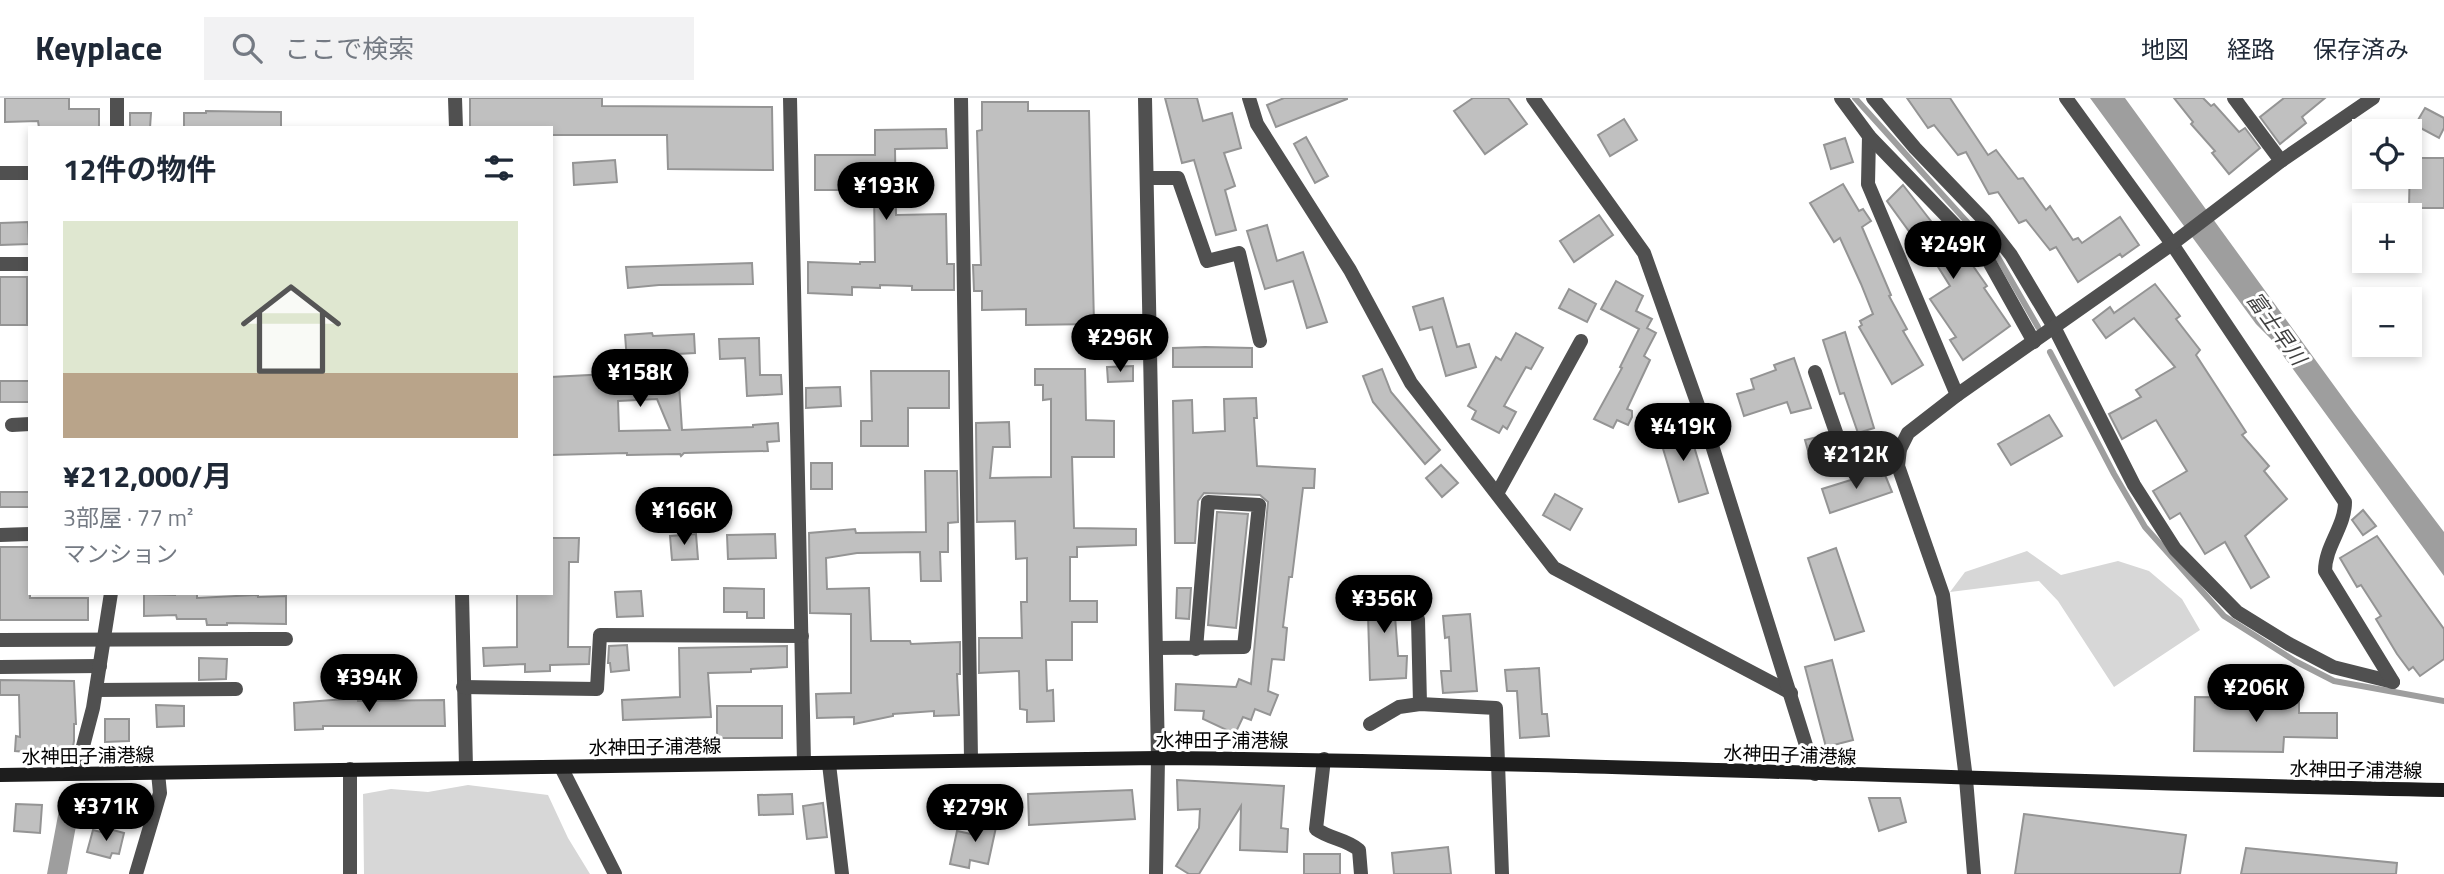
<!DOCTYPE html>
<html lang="ja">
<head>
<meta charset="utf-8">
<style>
	:root { --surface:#fff; --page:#f2f2f3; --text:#1f2937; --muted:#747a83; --line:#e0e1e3; --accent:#000 }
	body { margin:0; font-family:"Titillium Web","Noto Sans JP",sans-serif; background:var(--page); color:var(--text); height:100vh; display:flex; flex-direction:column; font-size:26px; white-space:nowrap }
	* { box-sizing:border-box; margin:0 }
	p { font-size:23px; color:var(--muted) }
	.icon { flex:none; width:38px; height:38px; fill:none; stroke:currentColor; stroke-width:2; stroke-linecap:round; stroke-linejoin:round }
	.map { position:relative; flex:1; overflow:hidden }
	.sheet { position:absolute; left:28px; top:28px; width:525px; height:469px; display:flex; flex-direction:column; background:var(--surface); border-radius:0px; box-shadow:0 4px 10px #0003 }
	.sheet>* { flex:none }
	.buttons { position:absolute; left:2352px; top:21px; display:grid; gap:14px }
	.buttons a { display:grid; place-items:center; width:70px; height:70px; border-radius:0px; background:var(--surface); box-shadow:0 4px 10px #0003; font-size:35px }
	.price { position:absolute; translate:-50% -60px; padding:0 16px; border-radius:24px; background:var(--accent); color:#fff; font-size:23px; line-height:46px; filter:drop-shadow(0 2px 4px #0008) }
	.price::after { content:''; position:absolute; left:50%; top:42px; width:21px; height:16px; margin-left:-10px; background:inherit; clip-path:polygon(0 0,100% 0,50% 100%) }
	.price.active { background:#222; color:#fff }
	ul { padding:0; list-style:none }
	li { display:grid; align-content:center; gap:14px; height:371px; padding:0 35px }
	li+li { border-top:2px solid var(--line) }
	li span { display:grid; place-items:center; height:217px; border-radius:0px; color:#555 }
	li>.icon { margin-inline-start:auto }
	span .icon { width:126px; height:126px; fill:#fffc; stroke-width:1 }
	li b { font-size:30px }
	h2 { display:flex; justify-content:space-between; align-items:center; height:84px; padding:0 35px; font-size:30px }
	header { display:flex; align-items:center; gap:42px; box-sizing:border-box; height:98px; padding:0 35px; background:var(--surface); border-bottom:2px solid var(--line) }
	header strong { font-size:33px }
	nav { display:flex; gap:38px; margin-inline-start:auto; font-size:24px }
	.search { width:490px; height:63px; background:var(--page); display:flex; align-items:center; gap:18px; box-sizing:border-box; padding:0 24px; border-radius:0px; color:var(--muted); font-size:26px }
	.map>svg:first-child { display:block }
	.green { fill:#d7d7d7 }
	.water { fill:#9e9e9e }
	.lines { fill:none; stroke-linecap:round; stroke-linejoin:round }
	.stream { stroke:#9e9e9e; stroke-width:6 }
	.building { fill:#c0c0c0; stroke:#949494; stroke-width:2; fill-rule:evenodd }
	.minor { stroke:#505050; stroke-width:14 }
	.tertiary { stroke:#505050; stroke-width:14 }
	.secondary { stroke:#1d1d1d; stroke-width:14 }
	.labels { text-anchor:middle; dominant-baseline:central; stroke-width:6; stroke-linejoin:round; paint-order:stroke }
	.street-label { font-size:19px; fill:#000; stroke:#fff }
	.water-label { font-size:21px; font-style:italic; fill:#3f3f3f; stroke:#fff }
</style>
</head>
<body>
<header>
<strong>Keyplace</strong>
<div class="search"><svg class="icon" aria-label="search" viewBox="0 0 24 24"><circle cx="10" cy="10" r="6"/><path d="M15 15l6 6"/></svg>ここで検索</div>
<nav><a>地図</a><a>経路</a><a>保存済み</a></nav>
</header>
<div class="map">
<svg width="2444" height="776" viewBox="0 0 2444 776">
	<rect width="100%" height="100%" fill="#fff"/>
	<g class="green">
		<path d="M2027,453L2061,477L2118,463L2149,473L2182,501L2200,532L2114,589L2058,503L2039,483L1950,494L1965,474Z"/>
		<path d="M468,687L548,697L568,740L590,776H364L363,696L391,691L428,694Z"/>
	</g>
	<g class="water">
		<path d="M2090,0H2125L2354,315L2444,434V478L2271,241L2256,226Z"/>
		<path d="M62,696H82L67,776H47Z"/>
	</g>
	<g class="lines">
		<g class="stream">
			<path d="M1855,0L1996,156L2038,229"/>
			<path d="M2050,254L2114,376L2145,429L2224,518L2295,563L2334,583L2444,603"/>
		</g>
	</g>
	<g class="building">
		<path d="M5,0H69V11H99V30H39L38,23L5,24Z"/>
		<path d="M470,0H602V8L772,9L773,72L668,71L667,37H551V30H470Z"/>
		<path d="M1165,0H1197L1203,23L1232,15L1241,50L1224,55L1235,88L1225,92L1236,132L1216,137L1194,62L1182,65Z"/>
		<path d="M1284,0H1347V1L1276,29L1267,7Z"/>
		<path d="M1473,0H1508L1527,26L1485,56L1454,13Z"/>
		<path d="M1907,0H1950L1988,57L1996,52L2018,81L2023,80L2046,112L2050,108L2073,142L2078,140L2082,145L2120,119L2139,147L2122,159L2120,156L2078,184L2056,149L2050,152L2026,122L2019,125L1998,94L1989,96L1966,54L1958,57L1934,27L1928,30Z"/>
		<path d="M2174,0H2203L2211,8L2214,6L2239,34L2245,30L2260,50L2229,76L2212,55L2215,53L2191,26L2193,24Z"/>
		<path d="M2284,0H2325L2302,19L2306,25L2280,46L2260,19Z"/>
		<path d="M982,4H1028V13H1089L1094,226L1026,227V211L982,212V193H974L973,167H981L977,33L982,32Z"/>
		<path d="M2425,10L2444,20V30L2439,40L2415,27Z"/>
		<path d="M206,13L281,14V30H184V15H206Z"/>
		<path d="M130,15H151L150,30H130Z"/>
		<path d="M1624,21L1637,42L1610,58L1598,37Z"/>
		<path d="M946,31L947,50L895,51L896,117L946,116L947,166H954V192H912V188L880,187V190L852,189V197L808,195V164L860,166V164H875L874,92H815V57H875V32Z"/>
		<path d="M1306,39L1328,78L1315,85L1294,46Z"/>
		<path d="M1845,40L1853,64L1831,71L1824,47Z"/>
		<path d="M2410,60H2444V110H2409Z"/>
		<path d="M615,62L617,84L574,87L573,65Z"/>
		<path d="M1843,86L1859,113L1863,111L1871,123L1862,129L1891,197L1889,198L1907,231L1903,233L1923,267L1892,286L1859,229L1862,227L1860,223L1873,216L1861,186L1840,140L1834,144L1810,105Z"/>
		<path d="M1903,87L1951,149L1957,145L1987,188L1984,190L2010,228L1963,262L1950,242L1956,239L1930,201L1950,188L1930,156L1927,158L1887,103Z"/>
		<path d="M1599,117L1613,137L1574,164L1560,143Z"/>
		<path d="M28,124L29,146L0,147V125Z"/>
		<path d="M1267,127L1277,163L1303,154L1327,224L1307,230L1293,183L1265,191L1247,133Z"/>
		<path d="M752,165L753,186L659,187L628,190L626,169Z"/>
		<rect x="0" y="179" width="27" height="48"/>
		<path d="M1616,183L1643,198L1636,213L1652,221L1647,230L1656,235L1644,258L1650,262L1627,311L1632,313V319L1628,327L1617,322L1613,330L1594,321L1622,270L1620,269L1639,231L1601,211Z"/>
		<path d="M2155,186L2180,218L2176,221L2200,252L2196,257L2246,334L2242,337L2269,368L2264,373L2287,401L2245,438L2269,479L2251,490L2225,444L2205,456L2180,415L2170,421L2153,393L2187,373L2156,322L2122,341L2109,316L2141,299L2136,292L2175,269L2134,220L2106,240L2093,222L2110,209L2114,215Z"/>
		<path d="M1569,191L1596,206L1587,224L1559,210Z"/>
		<path d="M1443,200L1457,249L1469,246L1476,269L1446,278L1432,229L1420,232L1413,209Z"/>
		<path d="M1845,234L1874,330L1858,335L1844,295L1840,296L1823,242Z"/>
		<path d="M652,235L653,238L694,236L695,255L677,256L682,332L753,329V327L778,325L779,343L767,344L768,353L684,355L681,358L680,356L627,357V355L551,357V279L628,275L625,237ZM657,301L670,332L619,333L618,303Z"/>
		<path d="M1516,235L1543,250L1531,271L1526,269L1504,308L1516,314L1507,331L1503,328L1499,335L1472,321L1476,313L1468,308L1496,259L1501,262Z"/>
		<path d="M759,240L760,277H781L782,296L747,298L745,260L720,261L719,241Z"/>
		<path d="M1205,249L1252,250V269H1173V250Z"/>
		<path d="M1794,260L1811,310L1791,315L1787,304L1744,318L1737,296L1754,291L1751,281L1776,272L1774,267Z"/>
		<path d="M1133,268V283L1108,284L1107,269Z"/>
		<path d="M1035,271H1085L1086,322L1114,323V359H1072L1074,430L1136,431V447L1077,449V459H1070V503H1097V524H1072V562H1046L1047,593L1053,592L1054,623L1027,624V612L1020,611L1019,573L979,575V540H1022L1021,504H1027V460L1016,461L1015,423L977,424L976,325L1009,324L1010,349H993L990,380L1051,379V301L1043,302V287H1035Z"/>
		<path d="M1382,271L1391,294L1440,352L1425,366L1373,304L1363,278Z"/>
		<path d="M871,273H949V310H908V348H861V323H872Z"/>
		<rect x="0" y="283" width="29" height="21"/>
		<path d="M840,289L841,308L806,310V290Z"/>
		<path d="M1256,300L1257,320H1254L1257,368L1315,371L1314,390H1303L1292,479H1289L1283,529L1287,530L1284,562L1272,561L1268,593L1278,597L1270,617L1255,611L1251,622L1243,619L1235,636L1203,621L1204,613L1175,612L1176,586L1236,589L1239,581L1251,586L1268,404L1260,397L1204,395L1198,403L1195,445H1175L1173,303L1192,302L1193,335L1225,333L1224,301Z"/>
		<path d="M2049,317L2062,338L2011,367L1998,346Z"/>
		<path d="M1687,325L1708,395L1679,404L1658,334Z"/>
		<path d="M1822,338L1827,356L1810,360L1805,342Z"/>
		<rect x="811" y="365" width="21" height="26"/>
		<path d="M1441,367L1458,385L1442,399L1426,380Z"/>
		<path d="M1883,372L1892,394L1830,415L1822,391Z"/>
		<path d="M925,373H957L958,424L948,425V454H940L941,483H921L920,454L857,455L826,460L827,491L869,490L871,543H910L911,546L960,544V576H957L959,617L934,618V613L893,616V618L854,626V619L817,620L816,596L851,595V516L810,515L809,435L855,431L856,435L926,434Z"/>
		<rect x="0" y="394" width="30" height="15"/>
		<path d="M1555,396L1582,411L1570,432L1543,417Z"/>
		<path d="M2363,412L2376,428L2363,437L2352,422Z"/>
		<path d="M1217,414L1248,416L1236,530L1208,527Z"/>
		<path d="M696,436L698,461L672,462L670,438Z"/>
		<path d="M775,436L776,460L728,461L727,437Z"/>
		<path d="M2377,438L2444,531V561L2420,578L2413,569L2409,572L2397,556L2376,521L2381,518L2361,487L2357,489L2340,460Z"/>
		<path d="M551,440H579L578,464H569L568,549H590L589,566L550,567V573L525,574V566L484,568L483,550L517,549V495H551Z"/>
		<path d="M0,449H30V500H88V522H0Z"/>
		<path d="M1836,450L1864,533L1835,542L1808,460Z"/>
		<path d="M1394,483L1398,505H1394L1398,558H1407L1406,580L1370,582L1368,517L1373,516L1368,488Z"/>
		<path d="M724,490L764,491V520H747V514H724Z"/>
		<path d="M1177,490H1191L1189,521L1176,520Z"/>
		<path d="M641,493L643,518L617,519L615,494Z"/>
		<path d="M175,495H197V500L258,497V499L286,498V526L227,525V527H207L206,521H177L176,517L144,518V496L175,497Z"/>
		<path d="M1470,516L1477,593L1443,595L1441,573H1451L1449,539L1445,540L1443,518Z"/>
		<path d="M627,547L629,572L611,574L610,565H608L609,548Z"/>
		<path d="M787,548V569L751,571V574L708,575L711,619L623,622L622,602L680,599L679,550Z"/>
		<path d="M199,560L227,561L226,581L199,582Z"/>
		<path d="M1832,562L1853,642L1826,649L1805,569Z"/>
		<path d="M1539,570L1542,616H1547L1549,638L1520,640L1517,593H1507L1505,572Z"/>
		<path d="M0,582L74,583L76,626H74V643L72,654L39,655L15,653L16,638L20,639L19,597H0Z"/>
		<path d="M2195,599L2299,600V615H2337V640L2284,639L2283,654L2194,653Z"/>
		<path d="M358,600V603L444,602L445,628H323V631L295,632L294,605Z"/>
		<path d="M156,607L184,608V628L157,629Z"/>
		<rect x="717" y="608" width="65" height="32"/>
		<path d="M105,621H129V643L105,644Z"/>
		<path d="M1177,682L1284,688L1281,730L1288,731L1287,754L1240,752L1241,708L1199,776H1189L1176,768L1199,730L1200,711L1178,712Z"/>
		<path d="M1132,692L1135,721L1029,727L1028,696Z"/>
		<path d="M792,696L793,716L759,717L758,697Z"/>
		<path d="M1869,700H1900L1906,724L1879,733Z"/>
		<path d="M823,705L827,739L807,741L803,708Z"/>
		<path d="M16,706L42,707L40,735L14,733Z"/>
		<path d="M981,716L998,720L988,766L970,762L969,770L950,766L957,733L976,737Z"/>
		<path d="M2024,716L2186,737L2180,776H2015Z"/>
		<path d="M102,729L124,735L119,756L112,755L110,760L87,754L93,732L101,734Z"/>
		<path d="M1448,749L1451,776H1394L1392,755Z"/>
		<path d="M2246,750L2397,765L2396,776H2241Z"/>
		<rect x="1304" y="756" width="36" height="20"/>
	</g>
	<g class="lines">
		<g class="minor">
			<path d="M117,0V30"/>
			<path d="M455,0L456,30"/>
			<path d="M790,0L804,665"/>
			<path d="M961,0L971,661"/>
			<path d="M1249,0L1257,26L1350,172L1411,285L1554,470L1791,595"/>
			<path d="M1533,0L1644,155L1711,344L1815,676"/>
			<path d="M1841,0L1869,38L1868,86L1957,297"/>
			<path d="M1873,0L1915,50L1984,122L2011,157L2054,229L2134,387L2175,451L2237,514L2289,546L2333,569L2393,584"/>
			<path d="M2066,0L2172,146L2345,404C2345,429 2325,448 2325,473L2393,584"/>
			<path d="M2234,0L2281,63"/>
			<path d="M1869,38L1987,160L2034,244"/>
			<path d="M0,75H30"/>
			<path d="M1147,80H1178L1207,163L1239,155L1260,243"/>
			<path d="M0,166H30"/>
			<path d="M1815,274L1847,366L1900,351"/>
			<path d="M12,327L30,326"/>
			<path d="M1498,394L1581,243"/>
			<path d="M0,437L30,436"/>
			<path d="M462,495L466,670"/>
			<path d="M1418,521L1420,606"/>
			<path d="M0,542L286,541"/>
			<path d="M1156,550L1244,549L1259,407L1208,404L1196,551"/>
			<path d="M0,569L100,568"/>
			<path d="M463,589L597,591L600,537L802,538"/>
			<path d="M96,592L236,591"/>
			<path d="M1370,626L1399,609L1420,606L1496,610L1502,776"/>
			<path d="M1324,661L1316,731C1330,741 1346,741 1359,752L1361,776"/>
			<path d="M829,666L842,776"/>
			<path d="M561,669L615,776"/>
			<path d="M350,671V776"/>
			<path d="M76,675L93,610L111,495"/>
			<path d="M1966,681L1943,497L1898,368L1900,351L1908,335L1957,297L2172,146L2281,63L2373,0"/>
			<path d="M136,776L160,695L158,675"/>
		</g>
		<g class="tertiary">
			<path d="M1145,0L1158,660L1156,776"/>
			<path d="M1966,681L1974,776"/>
		</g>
		<path class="secondary" d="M0,677L1158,660C1587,664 2015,684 2444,692"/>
	</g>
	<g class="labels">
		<g class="street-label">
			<text x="1222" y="641">水神田子浦港線</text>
			<text transform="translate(655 648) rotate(-1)">水神田子浦港線</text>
			<text transform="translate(1790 656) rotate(2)">水神田子浦港線</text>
			<text transform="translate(88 657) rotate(-1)">水神田子浦港線</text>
			<text transform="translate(2356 671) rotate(1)">水神田子浦港線</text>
		</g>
		<g class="water-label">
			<text transform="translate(2277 230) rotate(54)">富士早川</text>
		</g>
	</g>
</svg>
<div class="buttons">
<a><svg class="icon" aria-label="locate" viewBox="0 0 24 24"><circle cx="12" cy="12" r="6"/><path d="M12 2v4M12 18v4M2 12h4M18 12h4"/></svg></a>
<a>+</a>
<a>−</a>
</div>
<b class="price" style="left:886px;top:124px">¥193K</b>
<b class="price" style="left:1953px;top:183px">¥249K</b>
<b class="price" style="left:1120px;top:276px">¥296K</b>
<b class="price" style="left:640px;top:311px">¥158K</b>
<b class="price" style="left:1683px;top:365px">¥419K</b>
<b class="price active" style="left:1856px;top:393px">¥212K</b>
<b class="price" style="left:684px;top:449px">¥166K</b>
<b class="price" style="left:1384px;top:537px">¥356K</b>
<b class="price" style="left:369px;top:616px">¥394K</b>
<b class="price" style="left:2256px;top:626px">¥206K</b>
<b class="price" style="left:106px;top:745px">¥371K</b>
<b class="price" style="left:975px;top:746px">¥279K</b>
<section class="sheet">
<h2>12件の物件<svg class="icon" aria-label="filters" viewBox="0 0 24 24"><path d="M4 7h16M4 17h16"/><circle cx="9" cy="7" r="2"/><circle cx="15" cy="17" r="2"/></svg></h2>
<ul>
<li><span style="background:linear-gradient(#dfe7d0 70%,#b9a48a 0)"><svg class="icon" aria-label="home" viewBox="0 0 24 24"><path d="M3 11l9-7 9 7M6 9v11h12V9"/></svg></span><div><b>¥212,000/月</b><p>3部屋 · 77 m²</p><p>マンション</p></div></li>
</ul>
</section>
</div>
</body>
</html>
